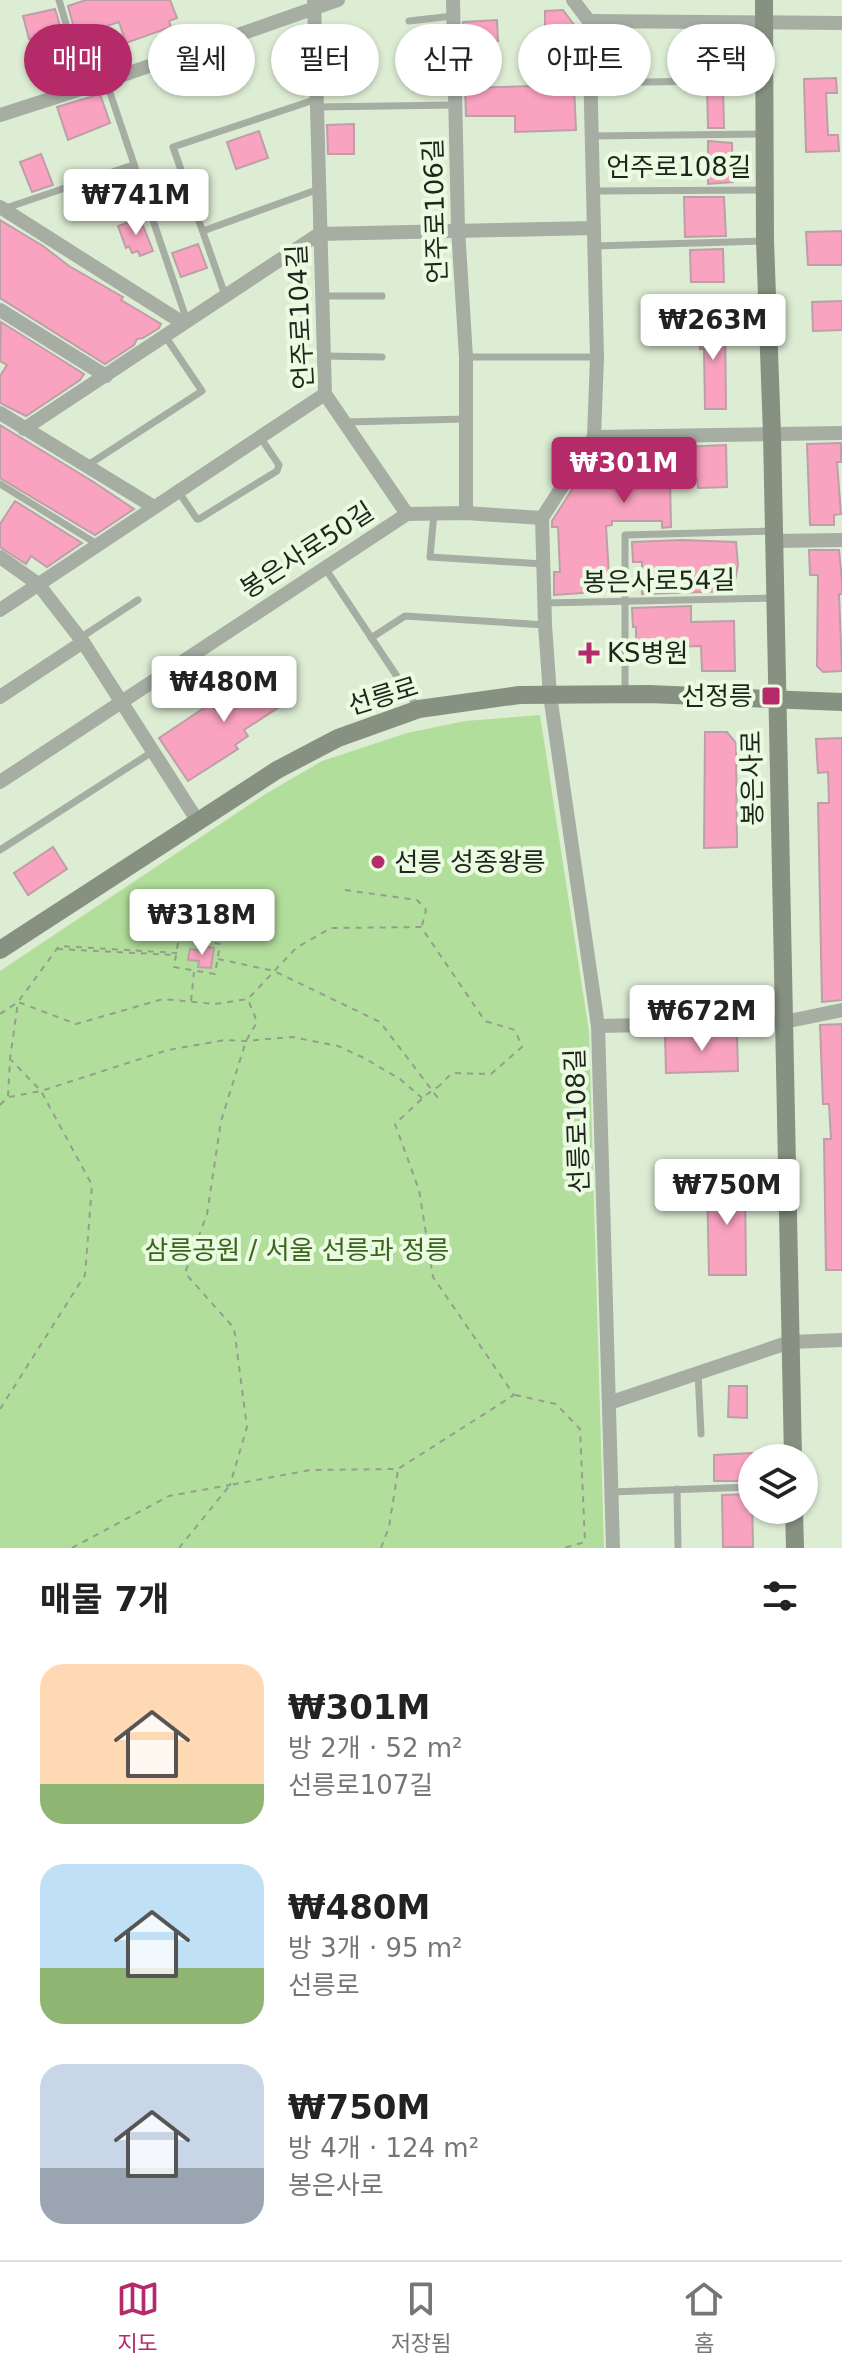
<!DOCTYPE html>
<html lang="ko">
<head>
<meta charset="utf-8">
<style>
	:root { --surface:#fff; --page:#f2f2f2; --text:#222; --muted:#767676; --line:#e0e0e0; --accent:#b52b6a }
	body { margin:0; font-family:"DejaVu Sans","Noto Sans KR",sans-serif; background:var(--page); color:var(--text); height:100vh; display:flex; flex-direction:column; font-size:30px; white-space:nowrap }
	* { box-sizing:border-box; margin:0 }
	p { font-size:26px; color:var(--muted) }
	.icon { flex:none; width:44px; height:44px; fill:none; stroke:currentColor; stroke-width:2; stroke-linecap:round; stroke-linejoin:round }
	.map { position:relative; height:1548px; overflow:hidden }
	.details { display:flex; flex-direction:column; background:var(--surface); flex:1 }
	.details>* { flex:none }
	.guide { position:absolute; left:24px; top:24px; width:794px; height:72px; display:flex; gap:16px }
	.tools { position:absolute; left:738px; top:1444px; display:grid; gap:16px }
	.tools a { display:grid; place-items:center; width:80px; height:80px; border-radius:50%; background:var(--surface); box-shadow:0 2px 6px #0004; font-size:40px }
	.price { position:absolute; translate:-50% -68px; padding:0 18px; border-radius:8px; background:#fff; color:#222; font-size:26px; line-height:52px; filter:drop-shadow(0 2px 4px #0008) }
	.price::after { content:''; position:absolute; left:50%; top:48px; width:24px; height:18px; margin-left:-12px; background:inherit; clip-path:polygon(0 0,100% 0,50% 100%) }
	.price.active { background:var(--accent); color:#fff }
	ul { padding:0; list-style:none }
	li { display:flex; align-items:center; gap:24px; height:200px; padding:0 40px }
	li span { display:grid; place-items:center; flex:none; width:224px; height:160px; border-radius:24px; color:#555 }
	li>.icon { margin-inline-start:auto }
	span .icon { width:96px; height:96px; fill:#fffc; stroke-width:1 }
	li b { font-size:34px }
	h2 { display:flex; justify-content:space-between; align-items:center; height:96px; padding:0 40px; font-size:34px }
	.pill { padding:0 28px; border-radius:36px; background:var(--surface); box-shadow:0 2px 6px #0004; font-size:28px; line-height:72px }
	.pill.active { background:var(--accent); color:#fff }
	.tab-bar { display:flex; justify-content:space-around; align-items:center; height:112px; border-top:2px solid var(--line); background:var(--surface); font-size:22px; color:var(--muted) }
	.tab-bar a { display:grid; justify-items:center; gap:4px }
	.tab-bar .active { color:var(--accent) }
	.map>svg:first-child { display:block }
	.green { fill:#b2de9b }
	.building { fill:#faa3c0; stroke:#bd9fa8; stroke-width:2 }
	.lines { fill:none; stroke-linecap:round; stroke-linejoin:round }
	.path { stroke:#939f8c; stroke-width:2; stroke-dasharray:6 6; stroke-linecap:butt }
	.lane { stroke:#a6ada3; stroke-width:7 }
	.street { stroke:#a6ada3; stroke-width:14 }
	.secondary { stroke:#869181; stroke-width:18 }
	.path-bridge { stroke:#939f8c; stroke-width:2; stroke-dasharray:6 6; stroke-linecap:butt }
	.poi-dot { fill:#b52b6a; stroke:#eafbe2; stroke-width:3 }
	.labels { text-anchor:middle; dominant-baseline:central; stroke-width:8; stroke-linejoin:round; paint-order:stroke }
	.street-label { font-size:26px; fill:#1f251c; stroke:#eafbe2 }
	.poi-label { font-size:26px; fill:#1f251c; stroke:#eafbe2; text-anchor:start }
	.park-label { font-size:26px; fill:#3b651f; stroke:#eafbe2 }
</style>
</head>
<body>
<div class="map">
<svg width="842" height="1548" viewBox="0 0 842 1548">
	<rect width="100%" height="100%" fill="#ddedd4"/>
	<path class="green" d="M540,715L589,1031L604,1548H0V971L264,795L322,761L407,733L465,721Z"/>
	<g class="building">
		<path d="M86,0H170L177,18L169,21L171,27L126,43L119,22L76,36L68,6Z"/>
		<path d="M55,9L62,32L29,39L23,16Z"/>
		<path d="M563,10L578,30V40H545V11Z"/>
		<path d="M497,20L498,41L464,43L463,22Z"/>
		<path d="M706,33H724L725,74L680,75V57L707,56Z"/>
		<path d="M231,50L241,79L206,91L196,62Z"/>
		<path d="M444,59L445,92H422L421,60Z"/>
		<path d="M836,78L837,93H826L828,135H838L839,151L806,152L804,79Z"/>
		<path d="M574,85L576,130L515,132V116H466L465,88Z"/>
		<path d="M707,87H723L724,128H708Z"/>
		<path d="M100,94L110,123L68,140L57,107Z"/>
		<path d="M354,124V154H328L327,125Z"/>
		<path d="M259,131L268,158L236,169L227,142Z"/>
		<path d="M708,141L732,143L733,182L708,184Z"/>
		<path d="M41,154L53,185L32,192L20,162Z"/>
		<path d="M684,197H724L726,236L685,237Z"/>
		<path d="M140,218L153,251L140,256L138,251L132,253L129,246L126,248L118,226Z"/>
		<path d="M0,220L43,246L69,266L123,297L121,300L161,324L159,328L143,338L137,339L134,345L105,364L0,298Z"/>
		<path d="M842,231V265H808L806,232Z"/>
		<path d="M198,244L207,268L181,277L172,253Z"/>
		<path d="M723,249L724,282H691L690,250Z"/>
		<path d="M842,301V330L813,331L812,302Z"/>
		<path d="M1,322L84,374L80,380L26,416L0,403V376L7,365L0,361Z"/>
		<path d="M692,322H725L726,409H705L704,349H700V336H692Z"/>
		<path d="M0,425L92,481L134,509L95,535L0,478Z"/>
		<path d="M841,443V462H837L841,514L834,515V525H810L807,444Z"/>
		<path d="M726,445L727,487L698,488L697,479H670L671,527L662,528V521H612V525L606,526L610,591L554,595V572H560L558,527H552V521L584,471L590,475L602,457L614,450Z"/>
		<path d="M15,501L82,543L47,567L31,556L26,564L0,547V524Z"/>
		<path d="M682,540L736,542L738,565L733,591L642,594V562H633L632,542Z"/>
		<path d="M809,550H839L842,581V594H839L842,671L823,672L817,666L818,575H810Z"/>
		<path d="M691,606V622L734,621L735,671H702L701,646L669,647V656H636V627H633L632,608Z"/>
		<path d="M271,666L293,698L244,730L248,736L235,745L238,749L188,781L159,738L210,704L216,710L233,698L230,694Z"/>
		<path d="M705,732H727L736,743L737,847L704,848Z"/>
		<path d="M842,738V1000L822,1002L818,803H829L828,772L818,773L816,739Z"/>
		<path d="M53,847L67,869L28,895L14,873Z"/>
		<path d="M201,946L214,948L211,968L198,967L199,961L188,960L190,949L201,951Z"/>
		<path d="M842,1024V1270H826L824,1139H831L829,1104H823L820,1025Z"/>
		<path d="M737,1033L738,1071L666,1073L665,1035Z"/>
		<path d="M745,1179L746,1275H709L707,1180Z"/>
		<path d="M729,1386H747V1418L728,1417Z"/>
		<path d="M752,1453L751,1481H714V1455Z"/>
		<path d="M752,1494L753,1547H723L722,1495Z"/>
	</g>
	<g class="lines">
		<g class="path">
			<path d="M345,890L417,900L426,910L422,926"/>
			<path d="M179,937L220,944L215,974L174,967Z"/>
			<path d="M57,949L174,955L177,953"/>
			<path d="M218,959L274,971L380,1022L438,1098"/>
			<path d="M191,1001L194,972"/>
			<path d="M0,1014L18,1002L59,946L177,953"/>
			<path d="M9,1097L41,1091L168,1050L225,1040L246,1041L292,1037L338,1046L364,1058L400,1079L422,1098"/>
			<path d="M0,1105L8,1097L10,1059L18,1002L76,1024L163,999L215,1004L248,999L296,948L331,928L421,927L485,1021L515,1030L522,1047L491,1074L452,1073L439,1086"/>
			<path d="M515,1395L556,1404L580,1429L585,1542L564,1548"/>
			<path d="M0,1409L85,1275L92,1185L41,1091L11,1060"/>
			<path d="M72,1548L169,1496L230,1485L247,1427L234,1328L185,1273L207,1214L221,1121L246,1041L257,1022L249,1002"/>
			<path d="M179,1548L230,1485L310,1470L398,1469L514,1395L433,1277L419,1190L395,1124L426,1095"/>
			<path d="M381,1548L389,1527L398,1470"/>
		</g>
		<g class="lane">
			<path d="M59,0L85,88"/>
			<path d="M409,21L453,16"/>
			<path d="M106,81L187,321"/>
			<path d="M591,83L761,80"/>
			<path d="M317,107L455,105"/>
			<path d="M592,136L762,134"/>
			<path d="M593,191L763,190"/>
			<path d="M3,209L133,165"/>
			<path d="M203,231L319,189"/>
			<path d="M595,246L763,241"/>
			<path d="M225,295L173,147L317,99"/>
			<path d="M321,296H382"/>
			<path d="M324,356L382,357"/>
			<path d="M466,357H597"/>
			<path d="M346,422L465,419"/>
			<path d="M88,465L202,391L165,336"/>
			<path d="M0,484L97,544"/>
			<path d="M178,491L197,519H199L277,471L279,465L260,437"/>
			<path d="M434,513L430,557L543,564"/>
			<path d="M325,568L418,708"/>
			<path d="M544,603L774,598"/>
			<path d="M80,638L138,600"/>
			<path d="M371,638L405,616L545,625"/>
			<path d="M625,692V535L771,531"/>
			<path d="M0,850L152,752"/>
			<path d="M698,1373L701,1434"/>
			<path d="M677,1489L678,1548"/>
			<path d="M611,1492L752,1487"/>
		</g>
		<g class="street">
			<path d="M314,0L325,394L407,514"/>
			<path d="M453,0L458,229L466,357V513"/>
			<path d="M573,0L589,21L597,357L594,437L542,518L545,625L550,695L598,1026L613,1548"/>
			<path d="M589,21L842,23"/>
			<path d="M0,115L106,81L338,0"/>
			<path d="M0,207L183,323"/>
			<path d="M0,310L106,376"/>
			<path d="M0,413L154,507"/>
			<path d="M24,429L319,234L594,228"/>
			<path d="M594,437L842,433"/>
			<path d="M774,541L842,540"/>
			<path d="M0,557L38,584L83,642L197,820"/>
			<path d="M0,610L325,394"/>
			<path d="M0,697L83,642"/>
			<path d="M0,782L407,514L466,513L542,518"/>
			<path d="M598,1026L784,1022L842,1010"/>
			<path d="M609,1403L790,1342L842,1340"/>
		</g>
		<g class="secondary">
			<path d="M764,0L765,241L772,434L793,1458"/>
			<path d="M0,950L277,770L338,738L419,709L519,695L649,694L842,702"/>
			<path d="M794,1510L795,1548"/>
		</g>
		<path class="path-bridge" d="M426,1095L439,1086"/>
	</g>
	<g class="poi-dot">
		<path d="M585 641h8v8h8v8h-8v8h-8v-8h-8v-8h8z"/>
		<rect x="761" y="686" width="20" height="20" rx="4"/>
		<circle cx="378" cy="862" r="8"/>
	</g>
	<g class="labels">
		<g class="street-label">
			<text x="679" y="167">언주로108길</text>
			<text transform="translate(435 211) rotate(-92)">언주로106길</text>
			<text transform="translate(300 317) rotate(-93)">언주로104길</text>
			<text transform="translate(307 550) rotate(-33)">봉은사로50길</text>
			<text transform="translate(659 581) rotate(-1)">봉은사로54길</text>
			<text transform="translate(383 696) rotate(-17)">선릉로</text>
			<text transform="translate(752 778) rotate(-91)">봉은사로</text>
			<text transform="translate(577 1121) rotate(-92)">선릉로108길</text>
		</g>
		<g class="poi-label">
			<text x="607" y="653">KS병원</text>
			<text x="753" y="696" text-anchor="end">선정릉</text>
			<text x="394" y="862">선릉 성종왕릉</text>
		</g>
		<g class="park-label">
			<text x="297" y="1250">삼릉공원 / 서울 선릉과 정릉</text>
		</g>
	</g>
</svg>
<div class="tools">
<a><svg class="icon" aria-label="layers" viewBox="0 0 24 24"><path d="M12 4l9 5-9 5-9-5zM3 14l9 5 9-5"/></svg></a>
</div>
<b class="price" style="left:136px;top:237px">₩741M</b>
<b class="price" style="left:713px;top:362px">₩263M</b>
<b class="price active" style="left:624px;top:505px">₩301M</b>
<b class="price" style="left:224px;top:724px">₩480M</b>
<b class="price" style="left:202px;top:957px">₩318M</b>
<b class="price" style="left:702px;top:1053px">₩672M</b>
<b class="price" style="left:727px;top:1227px">₩750M</b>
<div class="guide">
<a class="pill active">매매</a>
<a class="pill">월세</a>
<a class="pill">필터</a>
<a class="pill">신규</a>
<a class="pill">아파트</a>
<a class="pill">주택</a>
</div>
</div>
<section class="details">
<h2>매물 7개<svg class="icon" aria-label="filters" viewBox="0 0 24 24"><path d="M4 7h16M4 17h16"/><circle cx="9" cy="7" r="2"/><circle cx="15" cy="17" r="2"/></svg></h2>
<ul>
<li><span style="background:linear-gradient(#ffd9b3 75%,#8fb573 0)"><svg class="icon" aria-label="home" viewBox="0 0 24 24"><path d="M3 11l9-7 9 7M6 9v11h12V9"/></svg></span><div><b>₩301M</b><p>방 2개 · 52 m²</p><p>선릉로107길</p></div></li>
<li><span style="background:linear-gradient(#bfe0f5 65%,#8fb573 0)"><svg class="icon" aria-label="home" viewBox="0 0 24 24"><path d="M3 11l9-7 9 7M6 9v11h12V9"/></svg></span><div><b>₩480M</b><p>방 3개 · 95 m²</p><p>선릉로</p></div></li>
<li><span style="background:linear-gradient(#c9d6e8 65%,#9aa5b1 0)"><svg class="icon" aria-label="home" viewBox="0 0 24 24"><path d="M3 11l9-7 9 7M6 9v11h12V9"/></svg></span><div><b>₩750M</b><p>방 4개 · 124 m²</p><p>봉은사로</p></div></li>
</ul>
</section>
<nav class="tab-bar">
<a class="active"><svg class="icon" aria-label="map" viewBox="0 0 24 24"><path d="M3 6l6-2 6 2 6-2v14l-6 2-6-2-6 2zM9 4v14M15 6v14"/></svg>지도</a>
<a><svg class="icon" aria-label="saved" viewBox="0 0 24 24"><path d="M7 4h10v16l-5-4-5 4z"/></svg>저장됨</a>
<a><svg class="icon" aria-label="home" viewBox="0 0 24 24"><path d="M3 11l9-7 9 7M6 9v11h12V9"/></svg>홈</a>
</nav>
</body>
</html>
